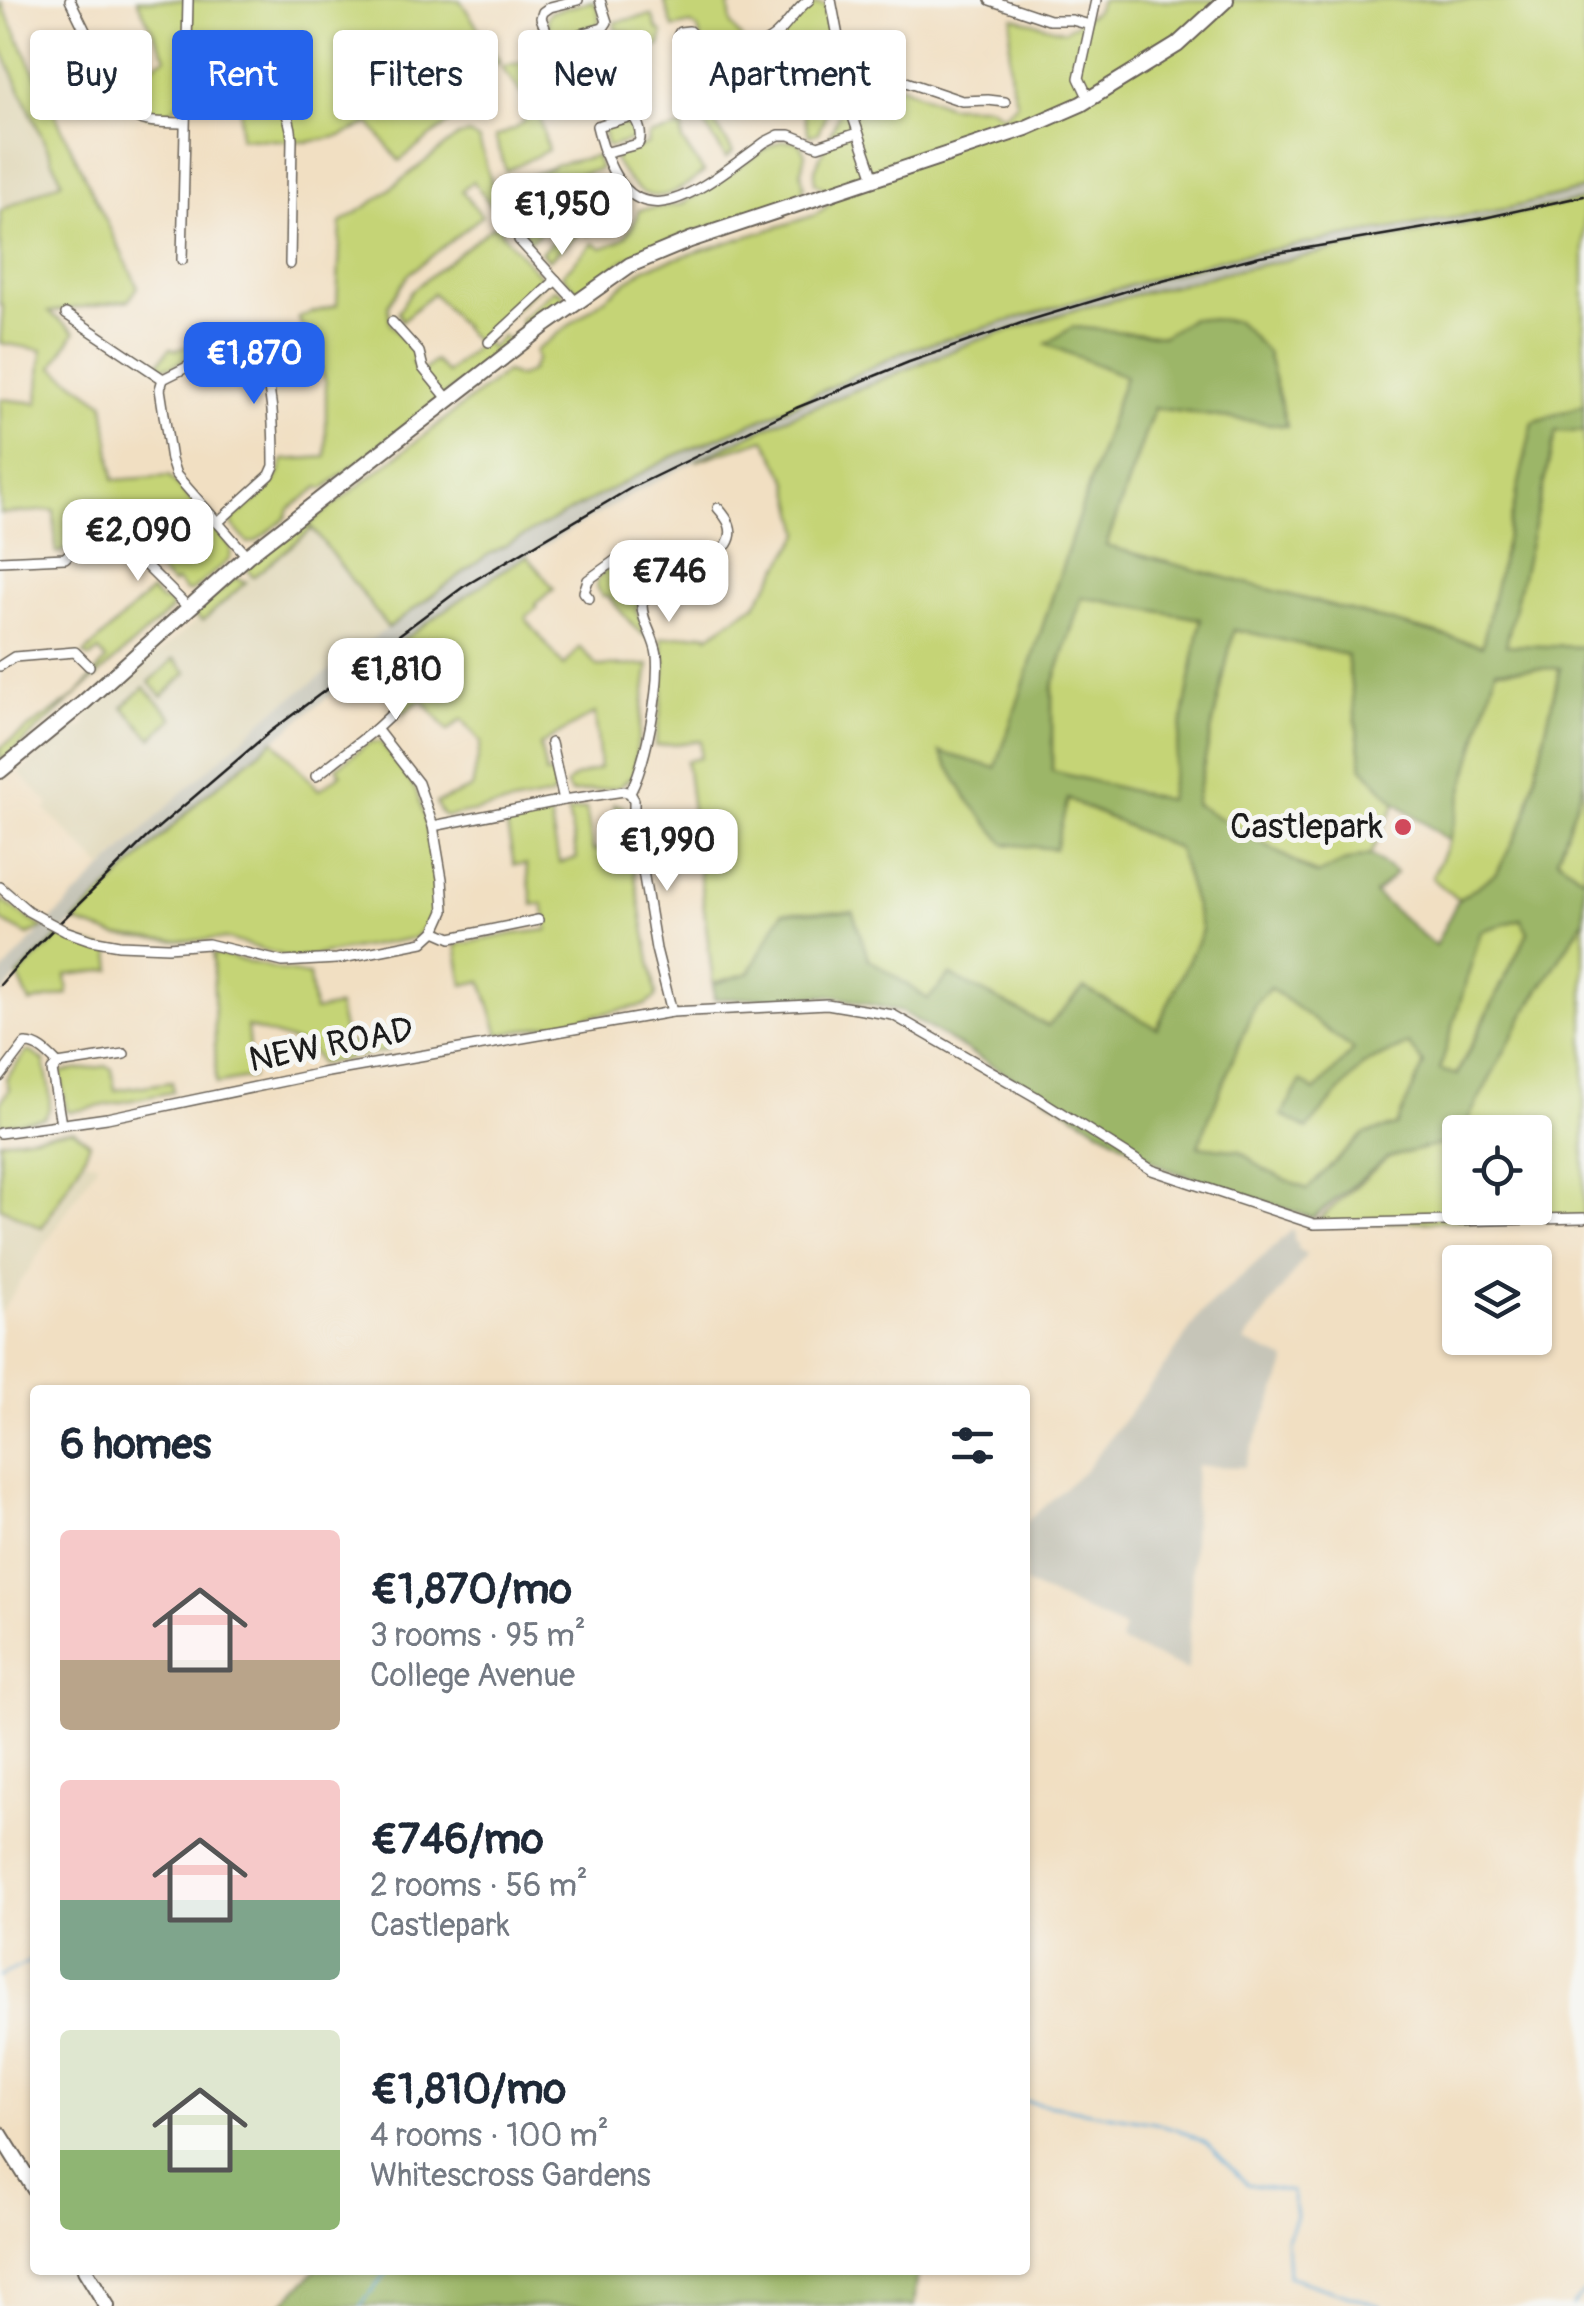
<!DOCTYPE html>
<html lang="en">
<head>
<meta charset="utf-8">
<style>
	:root { --surface:#fff; --page:#f6f6f7; --text:#1f2937; --muted:#747a83; --accent:#2563eb }
	body { margin:0; font-family:Pangolin,sans-serif; background:var(--page); color:var(--text); height:100vh; display:flex; flex-direction:column; font-size:38px; white-space:nowrap }
	* { box-sizing:border-box; margin:0 }
	p { font-size:32px; color:var(--muted) }
	.icon { flex:none; width:55px; height:55px; fill:none; stroke:currentColor; stroke-width:2; stroke-linecap:round; stroke-linejoin:round }
	.map { position:relative; flex:1; overflow:hidden }
	.panel { position:absolute; left:30px; top:1385px; width:1000px; height:890px; display:flex; flex-direction:column; background:var(--surface); border-radius:10px; box-shadow:0 2px 8px #0004 }
	.panel>* { flex:none }
	.hud { position:absolute; left:30px; top:30px; width:1000px; height:90px; display:flex; gap:20px }
	.fabs { position:absolute; left:1442px; top:1115px; display:grid; gap:20px }
	.fabs a { display:grid; place-items:center; width:110px; height:110px; border-radius:10px; background:var(--surface); box-shadow:0 2px 8px #0004; font-size:50px }
	.price { position:absolute; translate:-50% -85px; padding:0 22px; border-radius:20px; background:#fff; color:#222; font-size:32px; line-height:65px; filter:drop-shadow(0 2px 5px #0008) }
	.price::after { content:''; position:absolute; left:50%; top:60px; width:30px; height:22px; margin-left:-15px; background:inherit; clip-path:polygon(0 0,100% 0,50% 100%) }
	.price.active { background:var(--accent); color:#fff }
	ul { padding:0; list-style:none }
	li { display:flex; align-items:center; gap:30px; height:250px; padding:0 30px }
	li span { display:grid; place-items:center; flex:none; width:280px; height:200px; border-radius:10px; color:#555 }
	li>.icon { margin-inline-start:auto }
	span .icon { width:120px; height:120px; fill:#fffc; stroke-width:1 }
	li b { font-size:42px }
	h2 { display:flex; justify-content:space-between; align-items:center; height:120px; padding:0 30px; font-size:42px }
	.tag { padding:0 35px; border-radius:10px; background:var(--surface); box-shadow:0 2px 8px #0004; font-size:35px; line-height:90px }
	.tag.active { background:var(--accent); color:#fff }
	.map>svg:first-child { display:block }
	.built { fill:#e0d7b7 }
	.industrial { fill:#c6c5b8 }
	.green { fill:#c5d476; stroke:#707849; stroke-width:2.5 }
	.forest { fill:#9cb667; stroke:#5c6942; stroke-width:2.5; fill-rule:evenodd }
	.lines { fill:none; stroke-linecap:round; stroke-linejoin:round }
	.stream { stroke:#5aa6d2; stroke-width:2.5 }
	.street-casing { stroke:#676056; stroke-width:12 }
	.secondary-casing { stroke:#676056; stroke-width:18 }
	.street { stroke:#fff; stroke-width:9 }
	.secondary { stroke:#fff; stroke-width:14 }
	.rail { stroke:#1c1c1c; stroke-width:2.5 }
	.street-bridge-casing { stroke:#676056; stroke-width:12; stroke-linecap:butt }
	.street-bridge { stroke:#fff; stroke-width:9 }
	.poi-dot { fill:#d1495b; stroke:#f6f6f2; stroke-width:4 }
	.labels { text-anchor:middle; dominant-baseline:central; stroke-width:10; stroke-linejoin:round; paint-order:stroke }
	.poi-label { font-size:35px; fill:#1c1c1c; stroke:#f6f6f2; text-anchor:end }
	.street-label { font-size:35px; fill:#1c1c1c; stroke:#f6f6f2 }
</style>
</head>
<body>
<div class="map">
<svg width="1584" height="2306" viewBox="0 0 1584 2306">
	<rect width="100%" height="100%" fill="#f6f6f2"/>
	<filter id="ink" filterUnits="userSpaceOnUse"><feTurbulence type="fractalNoise" baseFrequency=".01" numOctaves="2"/><feDisplacementMap in="SourceGraphic" scale="20" xChannelSelector="R" yChannelSelector="G"/><feConvolveMatrix kernelMatrix="1 2 1 2 8 2 1 2 1" color-interpolation-filters="sRGB"/></filter>
	<filter id="wash" filterUnits="userSpaceOnUse"><feTurbulence type="fractalNoise" baseFrequency=".0048" numOctaves="4" result="noise"/><feDisplacementMap in="SourceGraphic" scale="40" xChannelSelector="R" yChannelSelector="G"/><feGaussianBlur stdDeviation="2.25" result="paint"/><feColorMatrix in="noise" values="0 0 0 0 0 0 0 0 0 0 0 0 0 0 0 0 0 1.4 0 .05"/><feComposite in="paint" operator="in"/></filter>
	<g filter="url(#wash)">
		<rect width="100%" height="100%" fill="#f1dfc2"/>
		<g class="built">
			<path d="M0,0L138,287L129,300L47,313L0,304Z"/>
			<path d="M309,524L388,628L275,710L176,798L103,868L46,810L49,804L19,773L73,726L80,729L86,725L85,716Z"/>
			<path d="M83,1159L98,1163L0,1314V1207L42,1228Z"/>
		</g>
		<g class="industrial">
			<path d="M1584,189V200L1232,271L1077,309L976,341L785,419L696,461L638,491L503,570L371,662L202,798L18,976L0,997V975L43,928L176,798L275,710L486,556L672,457L778,412L905,351L1118,288L1224,258L1510,208Z"/>
			<path d="M1293,1229L1295,1243H1299L1297,1247L1306,1255L1244,1342L1287,1360L1281,1379L1244,1467L1196,1466L1188,1670L1120,1642L1124,1628L1025,1584V1523L1086,1469L1166,1365L1200,1314Z"/>
		</g>
		<g class="green">
			<path d="M0,0L138,287L129,300L49,312L75,332L53,367L104,403L114,480L169,476L231,547L230,559L192,591H185L176,581L172,584L138,550V543L147,534L142,529L131,537H127L114,525L108,531L104,526L109,520L103,514L90,525H84L75,516L68,522L79,533C77,542 65,552 56,553L54,510L0,514V399L38,403L42,350L0,343L3,305L0,304V211L62,181L0,45Z"/>
			<path d="M137,0H460L500,62L459,81L461,90L447,100L455,113L453,120L399,161L370,123L341,136L308,142L240,138L241,91L194,87C187,95 179,104 170,111C147,129 129,103 120,84L166,57Z"/>
			<path d="M664,0H738L739,2L729,5L731,25L746,45L710,55L704,52L698,29L691,24L673,28Z"/>
			<path d="M1101,0H1584V189L1510,208L1224,258L905,351L778,412L672,457L486,556L388,628L309,524L506,372L518,377L530,372L537,360L535,351L645,268L803,219L815,215L830,204L825,189L815,183V169L837,118L849,77L901,86L948,106H988L1003,115L1017,103C1007,76 1008,45 1013,17L1064,31L1096,11Z"/>
			<path d="M593,1C598,6 601,18 598,25L556,37L551,35L547,19L550,12Z"/>
			<path d="M817,4L825,5L831,49L804,53L806,71H829C838,90 826,114 818,133L809,136L797,84L785,85L775,47L803,10Z"/>
			<path d="M652,15L657,29L663,33L660,46L638,49L633,34L615,29V22Z"/>
			<path d="M595,39L597,47L590,49L592,56L588,58L602,116L593,120L585,110L580,109L540,119L548,150L506,171L495,137L515,129L536,111L501,67L530,60L550,48Z"/>
			<path d="M711,117L733,152L726,158L703,122Z"/>
			<path d="M629,120L633,123L636,137L632,140L609,147L606,144L603,127Z"/>
			<path d="M683,128L682,141L704,172C662,206 641,206 614,159L618,155L648,144L649,135Z"/>
			<path d="M469,134L479,140L497,202L492,207L473,181L462,191L482,216L409,274L388,305L390,324L418,357L412,363L422,372L435,361L447,373L478,345L433,293L402,321L398,312L411,291L492,227L499,226L502,233L541,277V284L483,340L490,348L503,336L507,341L522,327L520,320L554,289L562,292L564,300L557,309L323,489L319,487L289,509L286,518L255,542L248,543L233,526L232,519C252,502 279,488 283,460L326,457V382L298,317L337,305L341,223L376,200L458,136Z"/>
			<path d="M782,141H798L805,154L801,172L804,187L798,198L660,244L626,259L579,292L562,275L593,243L602,248C627,240 630,234 639,210L682,204L770,146Z"/>
			<path d="M596,156L600,169L558,180L567,210L608,185L616,197L588,235L582,230L549,260L541,252L573,224L567,211L530,241L521,230L509,184L553,167L554,165Z"/>
			<path d="M1584,200V405L1533,422L1483,646L1106,546L1154,408L1286,426L1267,352L1237,321L1163,336L1073,327L1047,344L1125,376L996,769L942,753L1067,799L1178,849L1202,931L1157,1028L1084,988L1049,1026L950,975L928,1000L868,958L852,912H783L749,973L713,983L686,761L700,758L701,741L655,746C660,710 669,674 661,638L707,633L708,636L756,604L801,533L789,482L765,439L696,461L784,419L976,341L1077,309L1232,271Z"/>
			<path d="M189,346L194,355L170,367L156,366L170,348L176,350Z"/>
			<path d="M1556,430L1584,432V647L1505,646Z"/>
			<path d="M307,525L311,530L253,577L248,570V566L294,529Z"/>
			<path d="M527,556L554,589L535,604L537,608L527,616L526,619L564,666L580,647L597,666L649,665L633,775L619,787L571,793L566,785L573,778L600,768L595,713L540,745L546,774L553,773L556,787L552,796L446,817L441,813L436,803L472,788L481,742L462,719L448,731L422,699L403,713L371,662L503,570Z"/>
			<path d="M625,561L632,563L647,584L636,610L647,636H645L635,628L608,596H602L596,587C596,575 613,562 625,561Z"/>
			<path d="M235,578L246,582L203,621L193,615Z"/>
			<path d="M151,591L161,601L171,603V610L6,758L0,759V748L78,694L106,660L99,651L90,658L84,654Z"/>
			<path d="M1082,597L1202,619L1168,800L1052,772V688Z"/>
			<path d="M1234,629L1347,655L1362,766L1396,803L1370,855L1344,862L1318,875L1195,804Z"/>
			<path d="M174,659L187,673L162,696L149,682Z"/>
			<path d="M1560,667L1526,816L1497,873L1458,900L1432,878L1449,841L1496,670Z"/>
			<path d="M144,687L173,718L152,738L123,707Z"/>
			<path d="M274,740L319,790L341,774L337,767L370,742H381L416,790L425,819L439,900L433,920L414,938L294,959L228,939L176,941L117,936L74,922L202,798Z"/>
			<path d="M1584,781V875L1583,877L1557,859Z"/>
			<path d="M614,804L624,807L628,838L656,994L655,998L645,1005L499,1035L482,981L463,985L456,945L513,934L548,930L543,904L533,905L526,864L514,865L506,822L550,815L559,863L577,858L568,812L586,809L593,850L621,844Z"/>
			<path d="M0,899L43,928L28,935L0,920Z"/>
			<path d="M1522,919L1528,932L1456,1075L1439,1070L1481,931Z"/>
			<path d="M1584,920V1218L1314,1224L1387,1158L1457,1140L1460,1135V1208H1535V1132H1461L1525,1013Z"/>
			<path d="M60,935L110,951L112,970L66,975L68,994L30,1003L18,976Z"/>
			<path d="M213,954C246,959 276,971 309,975L314,1011L338,1006L346,1044L381,1037L388,1051L320,1064L309,1046L247,1027L252,1077L216,1084Z"/>
			<path d="M1271,987L1354,1050L1315,1091L1300,1082L1282,1115L1307,1129L1363,1065L1408,1044L1424,1064L1396,1126L1364,1134L1307,1190L1265,1170L1240,1151L1197,1146L1255,1003Z"/>
			<path d="M26,1052H31L44,1061C47,1079 56,1105 44,1118L0,1125V1103L9,1089L6,1079Z"/>
			<path d="M107,1066L112,1069L115,1090L172,1082L173,1092L71,1112L66,1110L60,1072Z"/>
			<path d="M73,1130L90,1143L83,1159L42,1228L0,1207V1141Z"/>
		</g>
		<g class="forest">
			<path d="M1192,318L1237,321L1267,352L1287,426L1154,408L1106,546L1482,646L1533,422L1584,405V432L1556,431L1506,645L1584,647V781L1557,858L1582,877L1584,875V920L1525,1013L1457,1140L1387,1158L1313,1218L1167,1169L902,1012L832,996L714,999L713,984L749,973L783,912H853L868,958L928,999L950,975L1048,1026L1084,988L1157,1028L1202,931L1178,849L1068,799L1055,849L1005,844L967,798L940,752L996,768L1125,376L1046,344L1073,327L1163,336ZM1082,597L1201,619L1168,800L1052,771V688ZM1234,629L1347,655L1362,766L1396,803L1449,841L1496,670L1560,668L1526,816L1497,873L1458,900L1435,946L1375,894L1396,873L1370,855L1344,862L1317,875L1195,804ZM1521,919L1528,932L1457,1075L1440,1070L1481,931ZM1270,988L1354,1050L1315,1091L1301,1081L1282,1115L1307,1129L1363,1065L1408,1044L1424,1064L1396,1126L1364,1134L1307,1189L1265,1170L1240,1151L1198,1146L1255,1004Z"/>
			<path d="M316,2270H918L914,2306H280Z"/>
		</g>
		<g class="lines">
			<g class="stream">
				<path d="M0,1976L35,1959"/>
				<path d="M1025,2101L1155,2123L1177,2129L1206,2143L1247,2184L1292,2192L1296,2216L1286,2241L1288,2276L1380,2306"/>
				<path d="M360,2306L389,2270"/>
				<path d="M1572,2306L1584,2292"/>
			</g>
		</g>
	</g>
	<g filter="url(#ink)">
		<g class="lines">
			<g class="street-casing">
				<g id="street">
					<path d="M70,0L124,110C142,125 163,122 184,123"/>
					<path d="M578,0L550,7L543,12L541,18L549,38L555,41L603,28L607,22L600,0"/>
					<path d="M831,0L840,47L841,82L874,178"/>
					<path d="M990,0L1049,20H1072L1090,25"/>
					<path d="M701,62L692,34L689,31L680,32L678,36L684,61L690,64C714,59 756,52 775,36C788,25 795,10 809,0"/>
					<path d="M187,70C236,74 287,76 292,138L290,264"/>
					<path d="M841,71L906,82L962,101L988,100L1005,102"/>
					<path d="M1089,99L1079,78L1096,0"/>
					<path d="M604,153L638,144C643,136 639,122 632,116L597,126C628,253 693,195 765,142L779,135H790L818,146L858,133"/>
					<path d="M519,240L576,302"/>
					<path d="M182,260L188,0"/>
					<path d="M66,314L163,379"/>
					<path d="M392,322L419,352L423,368L449,400"/>
					<path d="M489,342L556,280"/>
					<path d="M163,379L197,362L245,343L258,350C273,388 274,425 274,466L270,475L217,523"/>
					<path d="M163,379L160,389L171,460L176,475L247,556"/>
					<path d="M113,533L189,608"/>
					<path d="M0,561L65,558L102,521"/>
					<path d="M589,598L584,592L588,580L627,552L658,587"/>
					<path d="M0,666L14,657L75,652L89,666"/>
					<path d="M376,729L391,715"/>
					<path d="M551,743L564,800"/>
					<path d="M433,826L564,800L624,791L630,793"/>
					<path d="M0,887L28,911L48,922"/>
					<path d="M65,931L91,940L119,945L168,947L208,944L283,962L337,959L423,942L435,931L444,911L442,879L433,826L418,783L376,729L316,776"/>
					<path d="M435,931L451,938L538,920"/>
					<path d="M672,1012L656,949L634,817V800L630,793C646,763 660,689 657,655C655,637 641,621 642,603C658,584 679,574 700,562C709,557 721,552 727,544C736,530 727,518 718,508"/>
					<path d="M0,1077L25,1044C38,1043 49,1055 58,1064"/>
					<path d="M61,1124L52,1071L58,1064L124,1054"/>
					<path d="M0,1133L107,1118L322,1073L672,1012L827,1004L893,1015L1036,1097L1152,1170L1314,1224L1584,1218"/>
				</g>
			</g>
			<g class="secondary-casing">
				<g id="secondary">
					<path d="M0,771L82,704L247,556L545,325L630,265L690,240L1026,128L1081,104L1177,45L1226,0"/>
					<path d="M0,2134L35,2190"/>
					<path d="M85,2270L107,2306"/>
				</g>
			</g>
			<use href="#street" class="street"/>
			<use href="#secondary" class="secondary"/>
			<path class="rail" d="M0,985L22,960L146,838L271,731L463,587L631,488L796,408L909,362L1030,320L1143,286L1260,256L1484,218L1584,196"/>
			<g class="street-bridge-casing">
				<path id="street-bridge" d="M48,922L65,931"/>
			</g>
			<use href="#street-bridge" class="street-bridge"/>
		</g>
	</g>
	<circle class="poi-dot" cx="1403" cy="827" r="10"/>
	<g class="labels">
		<g class="poi-label">
			<text x="1383" y="827">Castlepark</text>
		</g>
		<g class="street-label">
			<text transform="translate(331 1045) rotate(-11)">NEW ROAD</text>
		</g>
	</g>
</svg>
<div class="fabs">
<a><svg class="icon" aria-label="locate" viewBox="0 0 24 24"><circle cx="12" cy="12" r="6"/><path d="M12 2v4M12 18v4M2 12h4M18 12h4"/></svg></a>
<a><svg class="icon" aria-label="layers" viewBox="0 0 24 24"><path d="M12 4l9 5-9 5-9-5zM3 14l9 5 9-5"/></svg></a>
</div>
<b class="price" style="left:562px;top:258px">€1,950</b>
<b class="price active" style="left:254px;top:407px">€1,870</b>
<b class="price" style="left:138px;top:584px">€2,090</b>
<b class="price" style="left:669px;top:625px">€746</b>
<b class="price" style="left:396px;top:723px">€1,810</b>
<b class="price" style="left:667px;top:894px">€1,990</b>
<div class="hud">
<a class="tag">Buy</a>
<a class="tag active">Rent</a>
<a class="tag">Filters</a>
<a class="tag">New</a>
<a class="tag">Apartment</a>
</div>
<section class="panel">
<h2>6 homes<svg class="icon" aria-label="filters" viewBox="0 0 24 24"><path d="M4 7h16M4 17h16"/><circle cx="9" cy="7" r="2"/><circle cx="15" cy="17" r="2"/></svg></h2>
<ul>
<li><span style="background:linear-gradient(#f6c9c9 65%,#b9a48a 0)"><svg class="icon" aria-label="home" viewBox="0 0 24 24"><path d="M3 11l9-7 9 7M6 9v11h12V9"/></svg></span><div><b>€1,870/mo</b><p>3 rooms · 95 m²</p><p>College Avenue</p></div></li>
<li><span style="background:linear-gradient(#f6c9c9 60%,#7fa58c 0)"><svg class="icon" aria-label="home" viewBox="0 0 24 24"><path d="M3 11l9-7 9 7M6 9v11h12V9"/></svg></span><div><b>€746/mo</b><p>2 rooms · 56 m²</p><p>Castlepark</p></div></li>
<li><span style="background:linear-gradient(#dfe7d0 60%,#8fb573 0)"><svg class="icon" aria-label="home" viewBox="0 0 24 24"><path d="M3 11l9-7 9 7M6 9v11h12V9"/></svg></span><div><b>€1,810/mo</b><p>4 rooms · 100 m²</p><p>Whitescross Gardens</p></div></li>
</ul>
</section>
</div>
</body>
</html>
